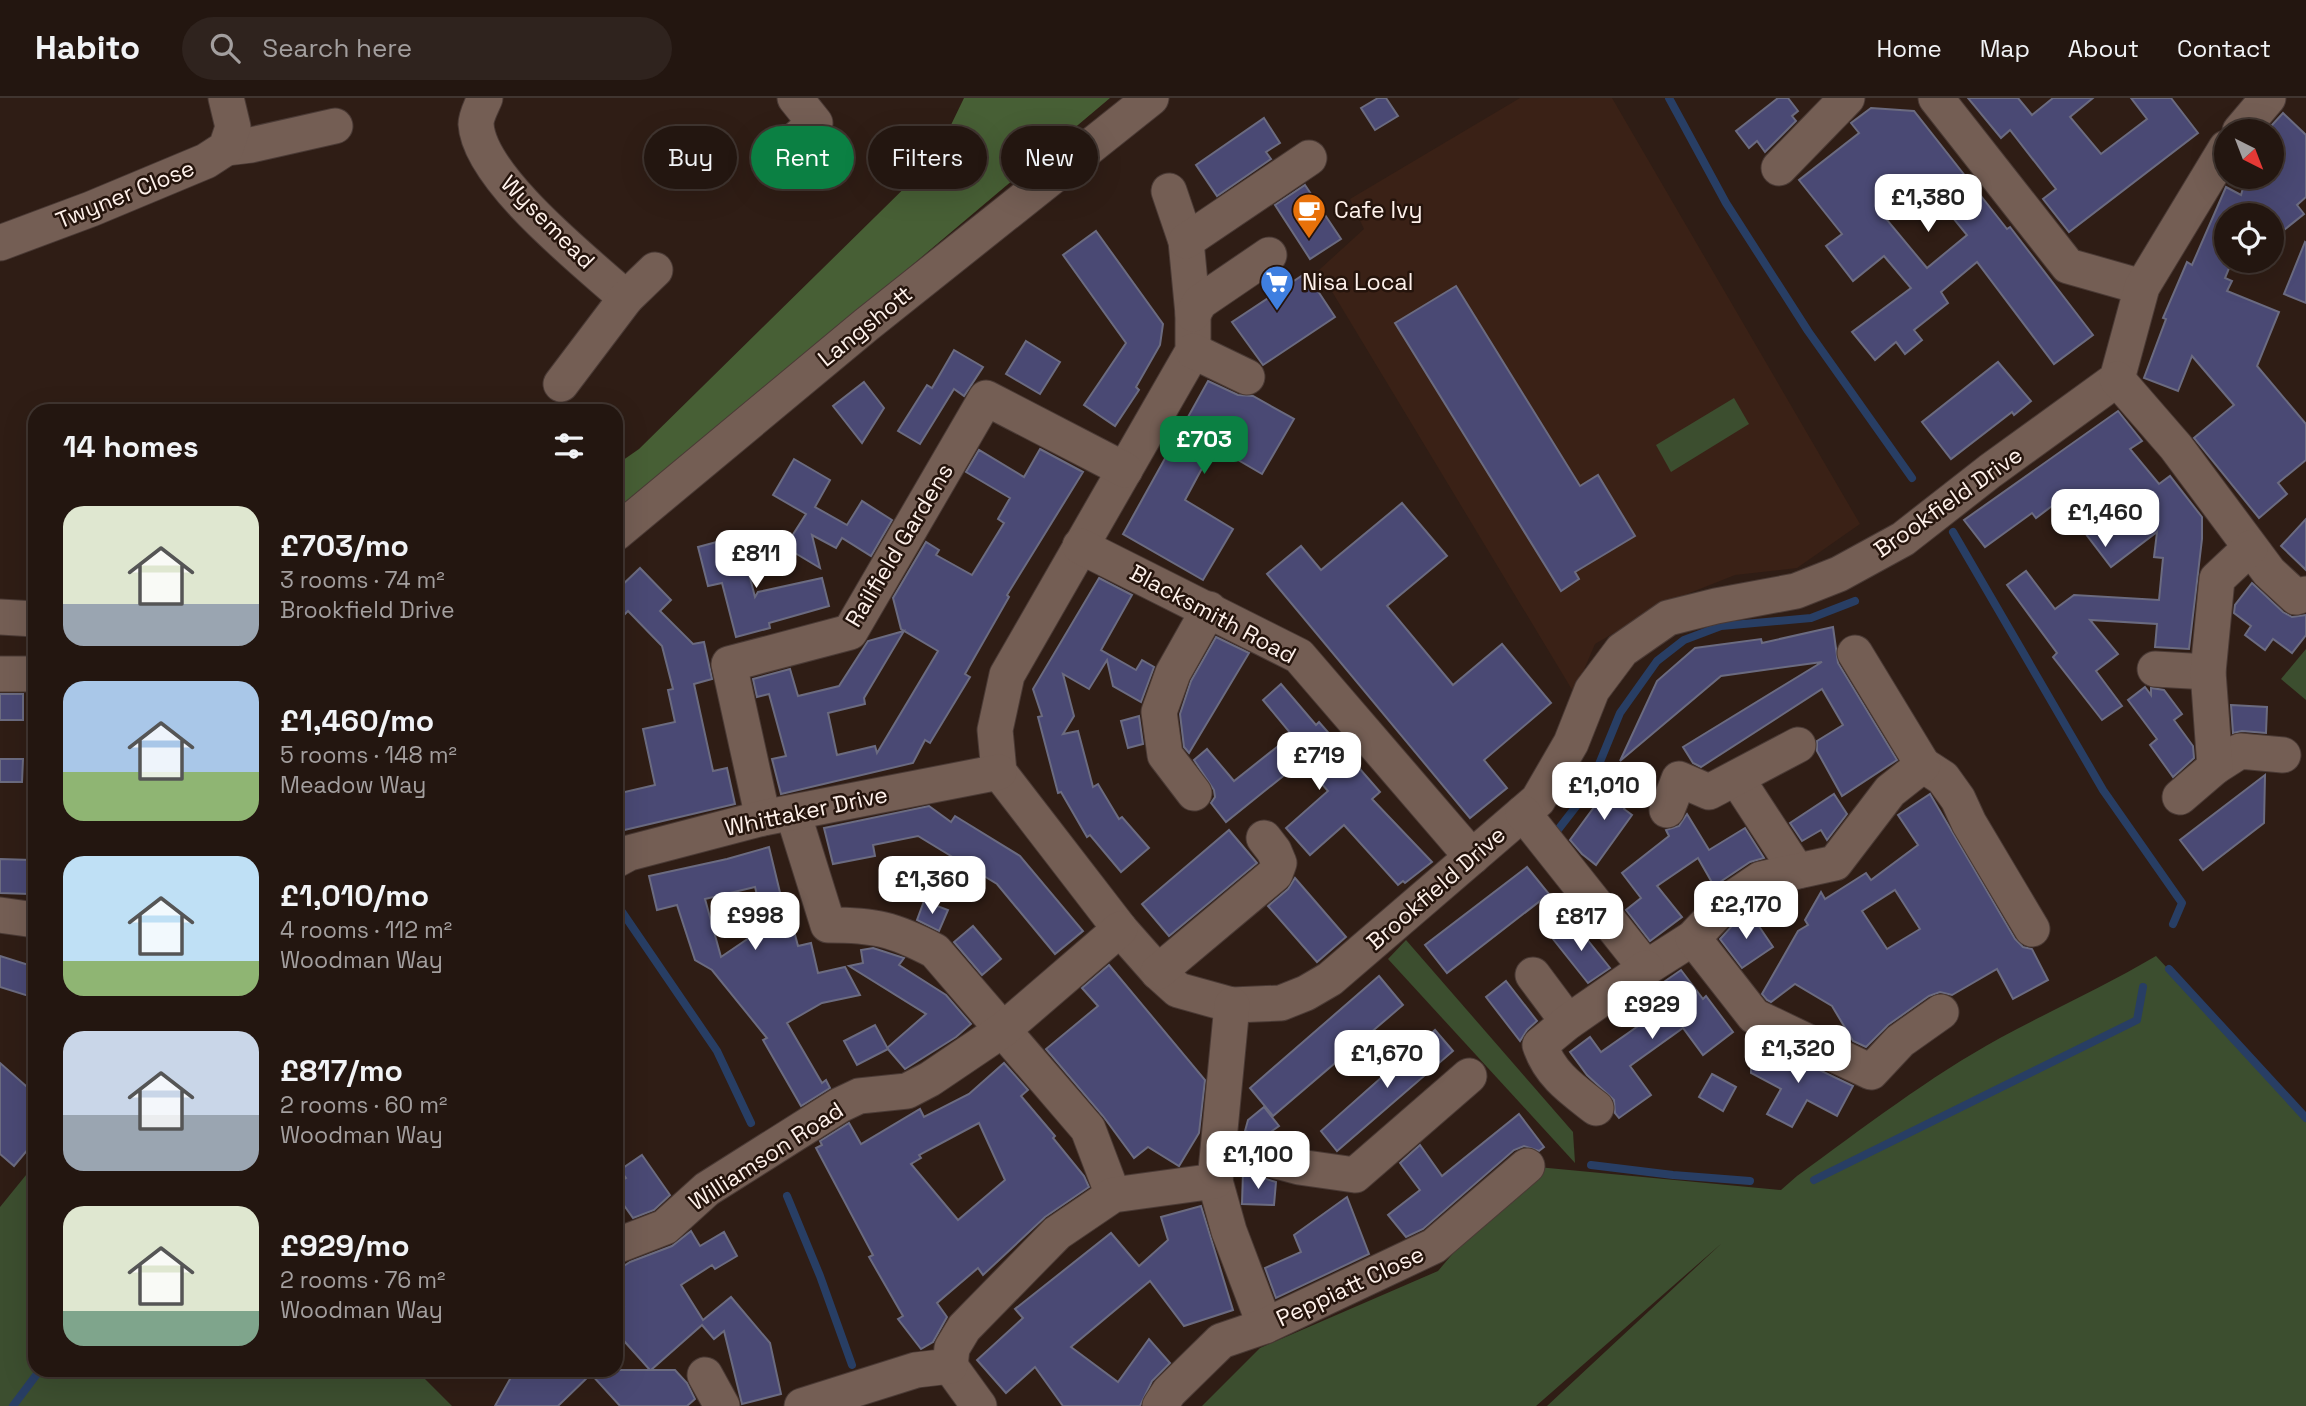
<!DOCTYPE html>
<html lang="en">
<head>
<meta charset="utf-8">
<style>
	:root { --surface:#231610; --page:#2f231e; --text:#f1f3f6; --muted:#a39f9f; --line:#403530; --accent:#0b8043 }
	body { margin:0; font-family:"Space Grotesk",sans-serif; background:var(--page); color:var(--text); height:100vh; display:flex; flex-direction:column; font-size:26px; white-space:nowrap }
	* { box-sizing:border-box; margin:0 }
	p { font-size:23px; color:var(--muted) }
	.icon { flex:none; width:38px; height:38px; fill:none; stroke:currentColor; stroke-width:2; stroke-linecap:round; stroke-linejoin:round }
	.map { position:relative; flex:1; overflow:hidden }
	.sheet { position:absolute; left:28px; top:306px; width:595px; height:973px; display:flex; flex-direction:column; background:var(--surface); border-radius:21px; box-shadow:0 7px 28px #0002,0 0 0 2px var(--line) }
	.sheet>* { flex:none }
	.hud { position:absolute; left:644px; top:28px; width:665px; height:63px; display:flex; gap:14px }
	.needle { width:46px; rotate:138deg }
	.fabs { position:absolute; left:2214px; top:21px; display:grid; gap:14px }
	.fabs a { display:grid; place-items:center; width:70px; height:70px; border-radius:50%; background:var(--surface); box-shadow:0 7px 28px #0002,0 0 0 2px var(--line); font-size:35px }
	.price { position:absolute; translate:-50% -60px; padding:0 16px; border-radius:14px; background:#fff; color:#222; font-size:23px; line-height:46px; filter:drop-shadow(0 2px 4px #0008) }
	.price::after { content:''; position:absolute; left:50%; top:42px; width:21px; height:16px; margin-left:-10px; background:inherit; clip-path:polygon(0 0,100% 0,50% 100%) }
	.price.active { background:var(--accent); color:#fff }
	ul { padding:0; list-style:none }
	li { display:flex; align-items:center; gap:21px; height:175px; padding:0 35px }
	li span { display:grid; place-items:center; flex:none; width:196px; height:140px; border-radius:21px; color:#555 }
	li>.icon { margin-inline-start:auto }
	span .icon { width:84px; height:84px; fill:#fffc; stroke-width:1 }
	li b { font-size:30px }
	h2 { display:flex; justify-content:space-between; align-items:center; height:84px; padding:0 35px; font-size:30px }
	.pill { padding:0 24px; border-radius:32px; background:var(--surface); box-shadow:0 7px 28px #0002,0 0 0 2px var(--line); font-size:24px; line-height:63px }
	.pill.active { background:var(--accent); color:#fff }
	header { display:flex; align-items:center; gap:42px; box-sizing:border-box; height:98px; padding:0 35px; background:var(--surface); border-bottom:2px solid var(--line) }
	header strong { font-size:33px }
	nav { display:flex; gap:38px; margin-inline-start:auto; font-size:24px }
	.search { width:490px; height:63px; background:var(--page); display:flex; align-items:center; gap:18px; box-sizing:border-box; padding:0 24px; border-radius:38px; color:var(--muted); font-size:26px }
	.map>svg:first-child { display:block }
	.built { fill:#3a2116 }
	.green { fill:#3c4e2f }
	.forest { fill:#475f35 }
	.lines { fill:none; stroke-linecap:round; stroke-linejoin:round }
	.stream { stroke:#283e64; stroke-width:8 }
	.building { fill:#4a4974; stroke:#6b6b80; stroke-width:2; fill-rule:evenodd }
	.minor-casing { stroke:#4a3a35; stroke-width:37 }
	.minor { stroke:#745e54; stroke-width:35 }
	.labels { text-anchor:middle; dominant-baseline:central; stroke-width:5; stroke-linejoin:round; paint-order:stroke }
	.street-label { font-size:23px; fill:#fef1eb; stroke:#25140c }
	.poi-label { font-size:23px; fill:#fef1eb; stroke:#25140c; text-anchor:start }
</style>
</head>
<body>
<header>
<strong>Habito</strong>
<div class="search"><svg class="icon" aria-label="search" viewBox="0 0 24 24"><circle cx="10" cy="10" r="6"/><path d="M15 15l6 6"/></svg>Search here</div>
<nav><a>Home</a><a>Map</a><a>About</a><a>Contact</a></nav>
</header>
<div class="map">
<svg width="2306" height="1308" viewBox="0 0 2306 1308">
	<rect width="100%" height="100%" fill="#2f1d15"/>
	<path class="built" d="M1520,0H1612L1860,426L1797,470L1735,477L1667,504L1595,546L1574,595L1319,172L1364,131L1350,101Z"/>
	<g class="green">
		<path d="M1734,300L1749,326L1671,374L1656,347Z"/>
		<path d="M2306,551V602L2281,581Z"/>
		<path d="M1406,842L1573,1034L1575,1065L1388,861Z"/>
		<path d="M2156,858L2306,1020V1308H1547L1722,1145L1536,1308H1202L1260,1250L1438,1173L1527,1068L1781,1092L1797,1078C1863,1030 1929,979 2000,940C2052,912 2105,888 2156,858Z"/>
		<path d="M35,1066V1272H416L452,1308H0V1109Z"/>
	</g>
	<path class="forest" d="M964,0H1110L616,417V367L639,351L935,60Z"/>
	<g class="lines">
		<g class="stream">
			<path d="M1669,0L1726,105L1808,233L1912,380"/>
			<path d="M1953,434L2103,692L2182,805L2173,826"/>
			<path d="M1557,733L1588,693L1620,615L1657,563L1684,542L1721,528L1811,520L1855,503"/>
			<path d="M616,805L717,953L751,1025"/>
			<path d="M2169,871L2306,1020"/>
			<path d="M1591,1067L1673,1077L1750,1083"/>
			<path d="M1814,1082L2137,922L2143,889"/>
			<path d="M787,1098L820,1178L852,1267"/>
			<path d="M13,1308L40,1272"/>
		</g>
	</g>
	<g class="building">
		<path d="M1378,0H1386L1398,18L1375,32L1361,10Z"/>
		<path d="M1778,0H1788L1798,13L1792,18L1796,23L1765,54L1757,43L1749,50L1736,33Z"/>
		<path d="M1968,0H2018L2032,17L2053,0H2093L2070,19L2101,56L2147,21L2131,0H2171L2198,35L2069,134L2043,101L2056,91L2010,32L2001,40Z"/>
		<path d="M1871,10L1914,13L2007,131L2010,129L2093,237L2054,266L1977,164L1941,194L1948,205L1914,232L1922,242L1905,256L1896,244L1875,262L1852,234L1911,190L1884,158L1853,183L1826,148L1842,136L1799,82L1859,35L1851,25ZM1928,89L1967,137L1927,170L1887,122Z"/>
		<path d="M2283,15L2306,37V99L2297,107L2304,116L2284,132L2272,117H2226V163H2232L2225,180L2232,183L2227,193L2279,214L2257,268L2306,326V362L2278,385L2287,396L2259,420L2194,340L2234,307L2192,258L2178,293L2144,280L2166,221L2163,220L2187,164L2192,167L2226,89L2241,97L2243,90L2257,79H2272V27Z"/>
		<path d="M1264,20L1280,45L1266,54L1271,61L1217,98L1196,67Z"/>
		<path d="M1305,87L1341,141L1310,161L1275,107Z"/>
		<path d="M1096,133L1163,226L1160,247L1136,289L1139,292L1115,328L1084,307L1126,245L1063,157Z"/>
		<path d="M2305,144L2306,145V205L2284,196Z"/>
		<path d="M1306,175L1335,219L1263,267L1232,224Z"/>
		<path d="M1456,188L1580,388L1598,377L1635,438L1575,474L1579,481L1561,493L1395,225Z"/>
		<path d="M1026,243L1060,264L1040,296L1006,276Z"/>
		<path d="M954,252L983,269L964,298L954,291L920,346L898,333L927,287L932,290Z"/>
		<path d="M1998,264L2031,303L2014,317L2012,314L1951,361L1922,324Z"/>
		<path d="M1208,283L1238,297L1253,298L1294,321L1262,376L1214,348L1185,402L1233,431L1203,482L1123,436Z"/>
		<path d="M864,284L884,310L862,345L833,308Z"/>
		<path d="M2118,313L2142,343L2130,351L2159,386L2170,378L2202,419V441L2189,551L2155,549L2157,526L2090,522L2118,556L2096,573L2122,608L2102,622L2053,559L2057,555L2007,487L2026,473L2055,511L2074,497L2159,502L2163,460L2154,459L2157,434L2111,469L2060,402L2036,420L2032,415L1985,449L1964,422Z"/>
		<path d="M1040,351L1083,374L1007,497L1009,499L965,576L970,579L930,645L925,642L913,665L781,696L772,661L786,658L769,596L757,599L753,581L790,571L798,598L839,588L868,543L904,533L864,600L865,606L828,615L837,657L875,648L877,655L938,553L901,531L893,500L926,444L939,452L936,457L972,477L1004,425L998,421L1010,400L966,374L979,352L1024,379Z"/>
		<path d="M794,361L830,382L815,409L847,427L862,403L892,422L871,458L842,440L836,450L812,437L820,470L785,449L806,416L773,397Z"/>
		<path d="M1402,405L1447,458L1387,508L1453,587L1502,546L1551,605L1484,662L1507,690L1470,720L1267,476L1301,448L1321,472Z"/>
		<path d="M2306,421V472L2281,448Z"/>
		<path d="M739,438L755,499L758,494L822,480L829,508L769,525L770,530L736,539L722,485L708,488L698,449Z"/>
		<path d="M640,470L671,502L660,513L693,546L704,544L712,581L694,586L713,673L727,670L735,706L616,734V696L655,687L643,631L675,624L668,592L673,591L662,548L628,513L616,525V493Z"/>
		<path d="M1099,480L1132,497L1101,552L1136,572L1142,562L1154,569L1141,604L1113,588L1107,562L1089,591L1063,576L1074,618L1063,636L1078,633L1093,689L1098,686L1119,721L1122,719L1149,750L1121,774L1090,737L1087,739L1061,694L1058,695L1038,619L1042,618L1033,591Z"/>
		<path d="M2252,485L2283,514L2292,519L2306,517V537L2292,555L2273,541L2265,552L2245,537L2251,528L2234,515L2235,507Z"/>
		<path d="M1833,529L1838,565L1897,662L1842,698L1817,653V643L1843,627L1822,591L1701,669L1693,665L1683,649L1822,564L1721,578L1620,663L1657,583L1695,550L1761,541L1762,545Z"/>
		<path d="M1216,539L1249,555L1189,655L1184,649L1180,616L1191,583Z"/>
		<path d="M1281,586L1316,627L1319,624L1380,694L1372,701L1432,764L1405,785L1403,783L1398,787L1344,727L1310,757L1286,730L1328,693L1302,663L1226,724L1211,705L1215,699L1214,692L1194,662L1207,651L1234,683L1292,637L1263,602Z"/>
		<path d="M2145,589L2151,597V590L2164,592L2182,616L2174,622L2193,648L2194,660L2173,679L2150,647L2157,641L2128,602Z"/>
		<rect x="0" y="596" width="23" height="26"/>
		<path d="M2231,607L2267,609L2266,635L2242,633L2233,635Z"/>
		<path d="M1139,618L1143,646L1128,650L1121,623Z"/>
		<path d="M0,661H23L22,684H0Z"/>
		<path d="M1639,675L1624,711L1632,717L1596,767L1582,756L1570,742L1611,686L1614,691Z"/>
		<path d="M2265,677L2264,725L2203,772L2180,742Z"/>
		<path d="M1834,696L1847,716L1827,742L1821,732L1802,743L1790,725Z"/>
		<path d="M1930,696L2015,841L2023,849L2032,851L2048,882L2013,901L1997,871L1952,897L1940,894L1929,898L1888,927L1866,949L1853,943L1832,908L1795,886L1771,904L1767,902L1762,896L1798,833L1808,827L1805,822L1821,794L1825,801L1866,775L1871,782L1918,747L1898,717ZM1895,792L1920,831L1887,851L1862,813Z"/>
		<path d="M929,708L951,724L955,718L1020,758L1083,833L1055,856L997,786L918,738L873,747L875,758L833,766L824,730Z"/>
		<path d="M1687,716L1709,752L1745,730L1764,760L1750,764L1714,788L1698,760L1657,788L1682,819L1650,843L1626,812L1641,800L1622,775L1669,738L1666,732L1679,728Z"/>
		<path d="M1229,732L1257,765L1169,838L1142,806Z"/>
		<path d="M769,749L784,811L788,810L798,848L811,845L818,875L845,869L860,897L822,905L787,925L822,985L826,982L830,990L801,1008L763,942L767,940L712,872L695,862L677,807L657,812L649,778L727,761ZM755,789L765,829L721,859L705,801Z"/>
		<path d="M0,761L31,762L30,796L0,795Z"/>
		<path d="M1527,769L1549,796L1447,875L1425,847Z"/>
		<path d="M1295,780L1346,839L1317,864L1268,808L1288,791Z"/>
		<path d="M924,803L948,812L939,833L917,822Z"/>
		<path d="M1750,815L1773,849L1742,870L1720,841L1732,828Z"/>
		<path d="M1574,825L1610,870L1588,885L1553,841Z"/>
		<path d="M973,828L1001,861L982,877L954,844Z"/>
		<path d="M873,850L904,860L899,867L946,897L971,926L956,939L905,971L887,950L926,916L849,868L863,865L861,852Z"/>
		<path d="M0,858L35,869V900L0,889Z"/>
		<path d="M1109,867L1205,982L1199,1035L1179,1068L1148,1049L1134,1060L1103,1018L1046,951L1098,908L1082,890Z"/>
		<path d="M1681,872L1703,901L1706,898L1733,934L1703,957L1683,930L1630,968L1651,997L1619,1020L1615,1015L1614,1002L1587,977L1570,954L1590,939L1601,954L1661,912L1648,895Z"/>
		<path d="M1379,878L1403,907L1273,1018L1250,990Z"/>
		<path d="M1506,883L1537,923L1527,932L1520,943L1486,899Z"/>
		<path d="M875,927L888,951L857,967L844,943Z"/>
		<path d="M1435,932L1453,953L1337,1053L1321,1033Z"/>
		<path d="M1763,945L1853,988L1837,1018L1807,1002L1792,1029L1767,1016L1781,991L1751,975V967Z"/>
		<path d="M0,965L35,996V1043L14,1068L0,1056Z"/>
		<path d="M1004,965L1028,992L1021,998L1055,1038L1053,1040L1084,1078L1089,1089L1045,1119L983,1177L978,1170L937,1205L947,1219L933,1244L921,1251L898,1221L903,1218L869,1159L873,1157L816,1050L822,1047L820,1043L849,1025L861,1046L920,1011L924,1019L969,996ZM979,1025L1005,1082L958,1122L911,1066L921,1060L919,1057Z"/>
		<path d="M1712,976L1736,989L1723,1013L1699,999Z"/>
		<path d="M1264,1009L1279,1028L1272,1033L1271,1040L1245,1033L1248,1022Z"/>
		<path d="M1519,1016L1544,1049L1539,1053L1524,1048L1514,1052L1423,1131L1406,1139L1388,1117L1420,1092L1400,1065L1420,1047L1442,1078Z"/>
		<path d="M642,1057L670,1097L654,1112L633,1120L616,1096V1086L626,1080L620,1072Z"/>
		<path d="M1243,1074L1276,1084L1274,1107L1242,1106Z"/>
		<path d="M1347,1099L1369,1156L1276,1200L1265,1170L1301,1154L1294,1137Z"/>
		<path d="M1201,1108L1233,1212L1184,1228L1150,1183L1071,1249L1118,1284L1149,1241L1170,1265L1152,1283L1140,1308H1063L1035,1269L1006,1295L977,1262L1023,1220L1015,1211L1111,1135L1139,1168L1168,1142L1161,1119Z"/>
		<path d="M691,1133L700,1148L724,1134L737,1158L715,1171L712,1167L681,1187L703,1222L731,1199L770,1245L781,1296L742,1306L724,1233L714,1241L702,1227L651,1272H675L687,1285L695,1301L687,1308H620L591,1276L558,1308H495L515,1272H650L616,1234V1215L624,1208L616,1195V1173L630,1164L672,1148Z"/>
	</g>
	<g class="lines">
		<g class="minor-casing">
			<g id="minor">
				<path d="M485,0C482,7 476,18 476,26C479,80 586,164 626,200"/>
				<path d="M1936,0L2068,168L2142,189"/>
				<path d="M2240,33L2268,0"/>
				<path d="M226,50L251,47L335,28"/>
				<path d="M779,56L815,25L795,0"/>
				<path d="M1779,70L1847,0"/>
				<path d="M1169,93L1186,143L1193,216V253L1007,577L995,632L999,674L1120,831L1158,874L1178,892L1232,907L1281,905L1306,895L1330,881L1538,702L1571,645L1592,592L1622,552L1668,520L1716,508L1796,493L1839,476L1903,441L1990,373L2117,281L2142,189L2226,50"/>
				<path d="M1186,143L1309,60"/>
				<path d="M0,145L91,111L206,63L226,50L233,29L226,0"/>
				<path d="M1193,216L1200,204L1269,157"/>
				<path d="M1193,253L1247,279"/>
				<path d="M2117,281L2176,349L2269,474L2296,499L2306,496"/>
				<path d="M561,286L626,200L655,172"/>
				<path d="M616,435L866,227L1151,0"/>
				<path d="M1080,448L1299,558L1472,759"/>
				<path d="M0,519L35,521"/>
				<path d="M2155,571L2208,574"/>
				<path d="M0,576H35"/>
				<path d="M1923,667L1943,680L1958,701L1969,725L2032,831"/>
				<path d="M2215,669L2240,653L2283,657"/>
				<path d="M1737,681L1797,773"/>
				<path d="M1194,695L1165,657L1159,614L1173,575L1209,511"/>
				<path d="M2180,699L2215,669L2208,574L2217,481L2250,450"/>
				<path d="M1667,712L1679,681L1709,694L1798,647"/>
				<path d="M793,715L828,827C875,827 893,831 935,853L1088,1031L1113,1097"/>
				<path d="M1523,715L1646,870L1693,840L1727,804L1761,781L1835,765L1890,693L1923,667L1855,555"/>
				<path d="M763,720L729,566L850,534L986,300L1125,372"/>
				<path d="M616,762L629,755L763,720L999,674"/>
				<path d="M0,817L35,822"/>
				<path d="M1693,840L1754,918L1871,974L1900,943L1941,914"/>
				<path d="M1158,874L1275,776L1279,765L1274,753L1264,740"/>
				<path d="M1533,877L1568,924"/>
				<path d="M1232,907L1215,1083L1229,1133L1265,1228"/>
				<path d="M1596,1010C1573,992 1550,977 1540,947L1568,924L1646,870"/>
				<path d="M1219,1047L1299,1069L1355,1077L1469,978"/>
				<path d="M616,1148L665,1129L707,1091L840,1007L859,998L907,993L930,981L1004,931L1120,831"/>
				<path d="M950,1268L979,1308"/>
				<path d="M705,1277L722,1308"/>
				<path d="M802,1308L916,1272L950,1268L952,1250L964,1230L1057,1135L1113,1097L1215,1083"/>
				<path d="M1160,1308L1169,1294L1221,1243L1265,1228L1434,1148L1527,1068"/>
			</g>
		</g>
		<use href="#minor" class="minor"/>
	</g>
	<defs>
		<g id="cafe-pin" transform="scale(1.75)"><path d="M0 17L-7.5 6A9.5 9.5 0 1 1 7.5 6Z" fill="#e8710a" stroke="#25140c"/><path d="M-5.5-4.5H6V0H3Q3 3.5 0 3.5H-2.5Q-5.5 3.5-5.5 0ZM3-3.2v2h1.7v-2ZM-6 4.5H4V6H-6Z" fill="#fff"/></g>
		<g id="supermarket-pin" transform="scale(1.75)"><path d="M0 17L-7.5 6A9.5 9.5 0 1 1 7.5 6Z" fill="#3f7fe0" stroke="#25140c"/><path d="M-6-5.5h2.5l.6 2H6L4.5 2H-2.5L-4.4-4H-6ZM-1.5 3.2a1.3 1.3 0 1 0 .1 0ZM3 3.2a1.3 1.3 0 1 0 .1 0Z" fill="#fff"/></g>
	</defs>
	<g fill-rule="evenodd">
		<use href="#cafe-pin" x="1309" y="112"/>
		<use href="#supermarket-pin" x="1277" y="184"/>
	</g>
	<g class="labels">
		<g class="street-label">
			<text transform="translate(125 96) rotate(-22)">Twyner Close</text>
			<text transform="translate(548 124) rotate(45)">Wysemead</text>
			<text transform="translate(865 228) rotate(-39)">Langshott</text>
			<text transform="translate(1948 404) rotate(-35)">Brookfield Drive</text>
			<text transform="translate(899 447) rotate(-59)">Railfield Gardens</text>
			<text transform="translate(1213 516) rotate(28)">Blacksmith Road</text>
			<text transform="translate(806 713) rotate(-12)">Whittaker Drive</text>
			<text transform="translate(1436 790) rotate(-41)">Brookfield Drive</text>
			<text transform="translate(766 1058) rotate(-33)">Williamson Road</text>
			<text transform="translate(1350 1188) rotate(-25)">Peppiatt Close</text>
		</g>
		<g class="poi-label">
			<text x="1334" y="112">Cafe Ivy</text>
			<text x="1302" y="184">Nisa Local</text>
		</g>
	</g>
</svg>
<div class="fabs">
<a><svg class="needle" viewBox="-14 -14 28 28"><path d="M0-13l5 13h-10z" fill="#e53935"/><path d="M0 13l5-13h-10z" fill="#a39f9f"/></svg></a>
<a><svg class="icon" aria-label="locate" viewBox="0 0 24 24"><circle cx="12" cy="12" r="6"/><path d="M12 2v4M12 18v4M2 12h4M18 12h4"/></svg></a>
</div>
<b class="price" style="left:1928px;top:136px">£1,380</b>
<b class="price active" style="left:1204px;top:378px">£703</b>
<b class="price" style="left:2105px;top:451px">£1,460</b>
<b class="price" style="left:756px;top:492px">£811</b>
<b class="price" style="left:1319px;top:694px">£719</b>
<b class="price" style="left:1604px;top:724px">£1,010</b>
<b class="price" style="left:932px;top:818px">£1,360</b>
<b class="price" style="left:1746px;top:843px">£2,170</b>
<b class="price" style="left:755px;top:854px">£998</b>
<b class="price" style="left:1581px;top:855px">£817</b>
<b class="price" style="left:1652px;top:943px">£929</b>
<b class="price" style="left:1798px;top:987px">£1,320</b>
<b class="price" style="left:1387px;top:992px">£1,670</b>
<b class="price" style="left:1258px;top:1093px">£1,100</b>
<div class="hud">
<a class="pill">Buy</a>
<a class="pill active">Rent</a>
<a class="pill">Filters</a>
<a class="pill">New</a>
</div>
<section class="sheet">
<h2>14 homes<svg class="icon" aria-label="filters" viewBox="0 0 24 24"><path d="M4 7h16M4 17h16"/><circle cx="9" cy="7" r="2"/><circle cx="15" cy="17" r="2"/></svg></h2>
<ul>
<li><span style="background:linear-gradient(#dfe7d0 70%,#9aa5b1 0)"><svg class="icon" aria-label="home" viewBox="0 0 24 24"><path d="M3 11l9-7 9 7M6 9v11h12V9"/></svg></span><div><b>£703/mo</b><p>3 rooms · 74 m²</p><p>Brookfield Drive</p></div></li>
<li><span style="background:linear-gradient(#a9c7e8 65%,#8fb573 0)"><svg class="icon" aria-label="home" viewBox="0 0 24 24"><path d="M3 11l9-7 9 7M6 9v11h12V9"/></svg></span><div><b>£1,460/mo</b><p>5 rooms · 148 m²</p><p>Meadow Way</p></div></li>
<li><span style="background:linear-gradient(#bfe0f5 75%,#8fb573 0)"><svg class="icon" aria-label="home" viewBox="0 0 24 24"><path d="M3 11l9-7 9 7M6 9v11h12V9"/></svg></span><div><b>£1,010/mo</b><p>4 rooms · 112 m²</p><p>Woodman Way</p></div></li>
<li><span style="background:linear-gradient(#c9d6e8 60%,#9aa5b1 0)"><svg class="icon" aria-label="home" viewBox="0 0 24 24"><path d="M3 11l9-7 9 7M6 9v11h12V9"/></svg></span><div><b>£817/mo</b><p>2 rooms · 60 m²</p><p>Woodman Way</p></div></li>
<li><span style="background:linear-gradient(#dfe7d0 75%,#7fa58c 0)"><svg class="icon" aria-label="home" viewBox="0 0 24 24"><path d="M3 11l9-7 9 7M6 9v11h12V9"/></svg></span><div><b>£929/mo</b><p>2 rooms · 76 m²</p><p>Woodman Way</p></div></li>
</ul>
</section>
</div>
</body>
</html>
